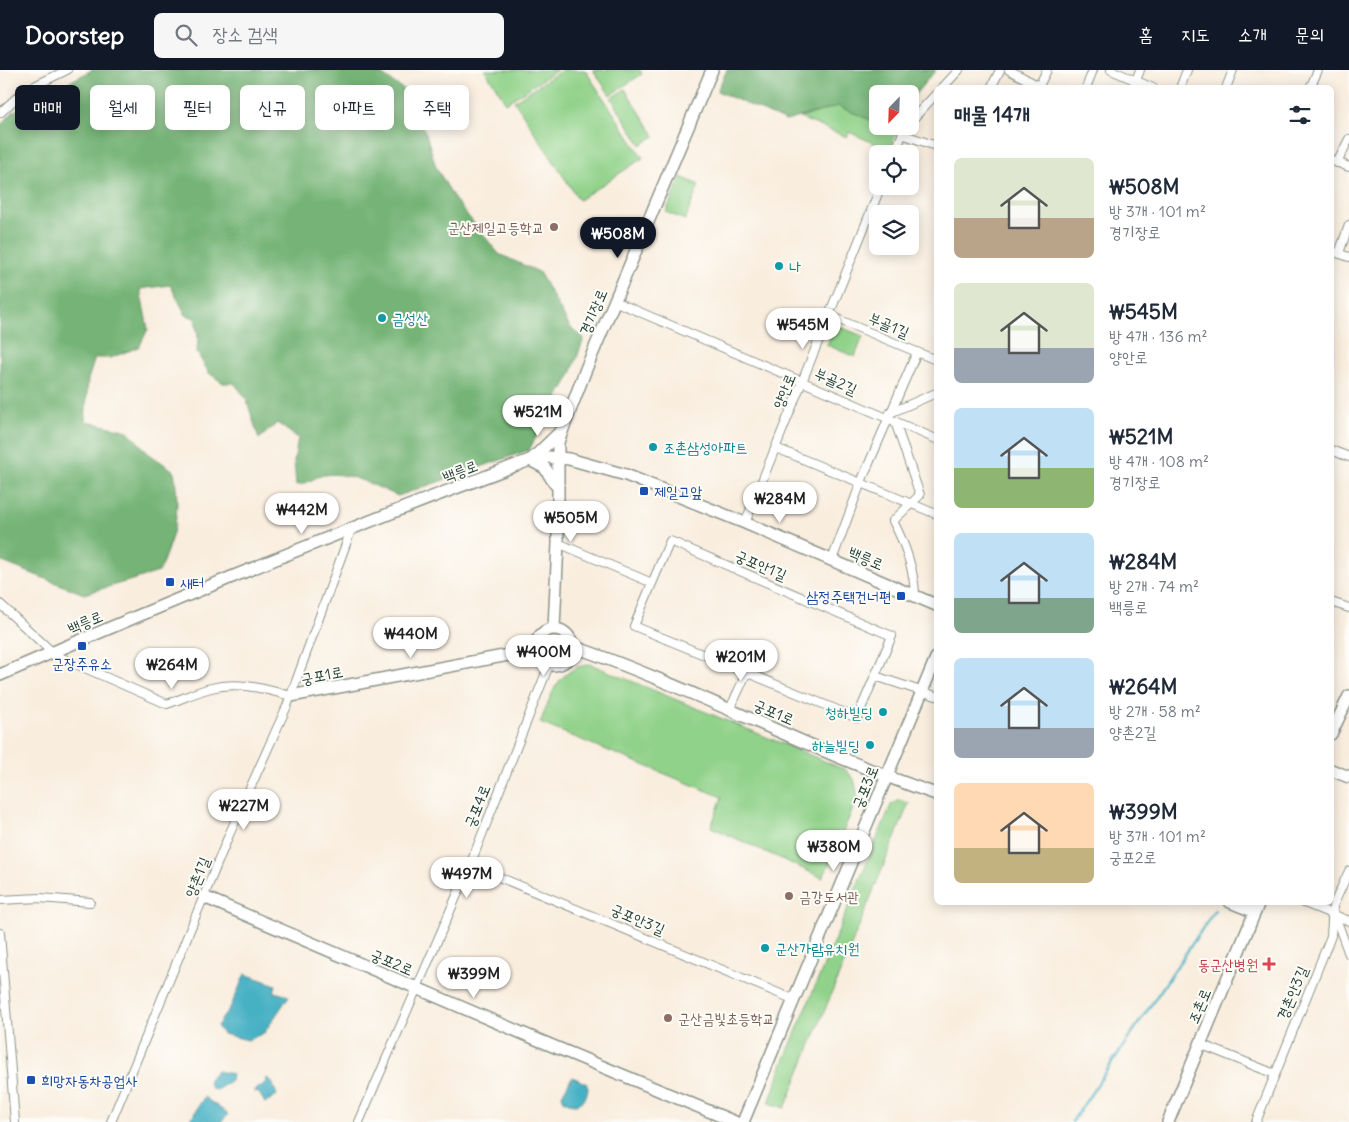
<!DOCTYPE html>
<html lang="ko">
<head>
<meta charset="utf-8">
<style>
	:root { --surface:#fff; --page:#f6f6f7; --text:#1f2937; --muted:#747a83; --accent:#111827 }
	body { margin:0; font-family:Delius,"Poor Story",sans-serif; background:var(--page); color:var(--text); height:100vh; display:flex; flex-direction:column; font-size:19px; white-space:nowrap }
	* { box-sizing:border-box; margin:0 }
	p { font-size:16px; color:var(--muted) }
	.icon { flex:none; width:28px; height:28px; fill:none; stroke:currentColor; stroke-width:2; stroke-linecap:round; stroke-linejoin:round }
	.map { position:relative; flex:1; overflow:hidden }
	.panel { position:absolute; left:934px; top:15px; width:400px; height:820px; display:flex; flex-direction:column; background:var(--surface); border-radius:8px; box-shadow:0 2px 12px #0003 }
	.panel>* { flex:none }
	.hud { position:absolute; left:15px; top:15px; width:475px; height:45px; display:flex; gap:10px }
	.needle { width:32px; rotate:203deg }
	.buttons { position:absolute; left:869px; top:15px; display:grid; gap:10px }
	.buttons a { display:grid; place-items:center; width:50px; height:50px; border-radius:8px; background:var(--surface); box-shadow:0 2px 12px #0003; font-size:25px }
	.price { position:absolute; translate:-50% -42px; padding:0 11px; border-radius:18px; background:#fff; color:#222; font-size:16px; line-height:32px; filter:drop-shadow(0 1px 2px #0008) }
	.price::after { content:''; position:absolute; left:50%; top:30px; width:15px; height:11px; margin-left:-8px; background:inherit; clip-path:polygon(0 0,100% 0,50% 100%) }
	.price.current { background:var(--accent); color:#fff }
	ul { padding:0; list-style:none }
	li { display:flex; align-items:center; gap:15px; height:125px; padding:0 20px }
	li span { display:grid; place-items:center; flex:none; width:140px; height:100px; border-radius:8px; color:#555 }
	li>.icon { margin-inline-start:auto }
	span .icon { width:60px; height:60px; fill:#fffc; stroke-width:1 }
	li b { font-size:21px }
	h2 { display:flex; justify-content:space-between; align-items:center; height:60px; padding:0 20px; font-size:21px }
	.pill { padding:0 18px; border-radius:8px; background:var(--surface); box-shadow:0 2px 12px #0003; font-size:18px; line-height:45px }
	.pill.current { background:var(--accent); color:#fff }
	header { display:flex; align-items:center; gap:30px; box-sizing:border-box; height:70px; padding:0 25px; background:var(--accent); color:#fff }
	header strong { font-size:24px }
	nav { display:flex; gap:28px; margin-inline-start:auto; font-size:18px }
	.search { width:350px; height:45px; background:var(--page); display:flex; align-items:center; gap:12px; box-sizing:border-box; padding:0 18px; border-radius:8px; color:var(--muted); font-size:19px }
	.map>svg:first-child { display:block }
	.green { fill:#91d28a; stroke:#58885f }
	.forest { fill:#74b476; stroke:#4a7855 }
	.water { fill:#46b1c4; stroke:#32777c }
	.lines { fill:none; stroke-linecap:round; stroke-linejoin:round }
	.stream { stroke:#46b1c4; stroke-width:2.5 }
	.street-casing { stroke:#8c9589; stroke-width:10 }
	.secondary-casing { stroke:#8c9589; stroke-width:14 }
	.street { stroke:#fff; stroke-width:8 }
	.secondary { stroke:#fff; stroke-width:11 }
	.education-dot { fill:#8d6e63; stroke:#fdfcf7; stroke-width:2 }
	.culture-dot { fill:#0f9aa8; stroke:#fdfcf7; stroke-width:2 }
	.transit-dot { fill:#1a4fb4; stroke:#fdfcf7; stroke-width:2 }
	.health-dot { fill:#e0444e; stroke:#fdfcf7; stroke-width:2 }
	.labels { text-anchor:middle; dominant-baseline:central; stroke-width:4; stroke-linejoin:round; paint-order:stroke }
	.education-label { font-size:15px; fill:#785e54; stroke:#fdfcf7; text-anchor:start }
	.culture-label { font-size:15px; fill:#0d838f; stroke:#fdfcf7; text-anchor:start }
	.street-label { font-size:15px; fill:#1f3d34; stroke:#fdfcf7 }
	.transit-label { font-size:15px; fill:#164399; stroke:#fdfcf7; text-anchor:start }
	.health-label { font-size:15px; fill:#be3a42; stroke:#fdfcf7; text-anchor:end }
</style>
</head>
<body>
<header>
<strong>Doorstep</strong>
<div class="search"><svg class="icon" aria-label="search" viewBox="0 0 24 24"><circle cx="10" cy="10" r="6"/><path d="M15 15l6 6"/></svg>장소 검색</div>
<nav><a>홈</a><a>지도</a><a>소개</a><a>문의</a></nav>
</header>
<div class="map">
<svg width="1349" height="1052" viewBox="0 0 1349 1052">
	<rect width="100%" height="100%" fill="#fdfcf7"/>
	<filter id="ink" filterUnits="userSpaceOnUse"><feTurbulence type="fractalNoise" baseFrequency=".02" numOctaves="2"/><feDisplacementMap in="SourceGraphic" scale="10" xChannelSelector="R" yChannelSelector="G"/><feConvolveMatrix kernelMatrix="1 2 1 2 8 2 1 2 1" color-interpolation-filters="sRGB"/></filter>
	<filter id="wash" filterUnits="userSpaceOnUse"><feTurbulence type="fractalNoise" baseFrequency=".0096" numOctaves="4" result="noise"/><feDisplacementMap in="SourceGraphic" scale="20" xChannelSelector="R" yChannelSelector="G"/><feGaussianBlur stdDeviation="1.12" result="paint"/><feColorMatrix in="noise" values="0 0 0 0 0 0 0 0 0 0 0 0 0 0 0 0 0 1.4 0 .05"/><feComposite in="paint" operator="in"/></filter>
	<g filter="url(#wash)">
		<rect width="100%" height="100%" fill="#f9edde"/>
		<g class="green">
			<path d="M485,0H557L506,33Z"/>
			<path d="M562,0H585L643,88L579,130L514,31Z"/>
			<path d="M593,0H640L642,4L610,25Z"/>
			<path d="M625,19L655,66L641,75L611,28Z"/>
			<path d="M838,36L877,53L878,56H886L898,61L889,80L849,62L847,67L800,48Z"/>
			<path d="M681,107L699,115L685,150L666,142Z"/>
			<path d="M835,255L863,266L855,287L827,275Z"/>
			<path d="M590,594L846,700L854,709L858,727L823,808L711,757L722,727L540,653C552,624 556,600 590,594Z"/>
			<path d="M899,730L909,733L785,1038L769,1033L783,993L891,735Z"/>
		</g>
		<g class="forest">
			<path d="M92,0H375L406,21L426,64L436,97L455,130L499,184L539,202L570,257L584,268L571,304L529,380L398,426C376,417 349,401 325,405C314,406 308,415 296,415L294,391L298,368L277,353L259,369L246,328L234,313H223L209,303L197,283L198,267L195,248L186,245L170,215L140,219L148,259L139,277L110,288H95L88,309L85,351L128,361L148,383L174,401C181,446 175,461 159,502L84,524L0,491V56L13,42Z"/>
			<path d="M727,0H936L916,23L910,36V24H878L877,53L838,36L786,51L717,21Z"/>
		</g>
		<g class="water">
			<path d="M245,904L276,915L274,922L289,926L264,963L248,970L223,964L217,956L231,936Z"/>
			<path d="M217,1001L232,1004L231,1010L217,1020L211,1018L208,1011Z"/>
			<path d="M572,1007L586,1013L588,1018C586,1034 577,1037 564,1031L562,1025Z"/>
			<path d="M267,1008L272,1012L277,1025L265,1033L259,1023L253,1022L265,1013Z"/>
			<path d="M204,1027L228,1044L221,1052H189Z"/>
		</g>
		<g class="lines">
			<path class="stream" d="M1072,1052L1215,840"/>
		</g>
	</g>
	<g filter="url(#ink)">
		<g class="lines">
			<g class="street-casing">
				<g id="street">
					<path d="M1009,0L1039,16"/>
					<path d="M1111,0L1153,18"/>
					<path d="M942,18L959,0"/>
					<path d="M991,18L1000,0"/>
					<path d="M1038,18L1047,0"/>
					<path d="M1086,18L1093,0"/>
					<path d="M1133,18L1140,0"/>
					<path d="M1180,18L1187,0"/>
					<path d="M1226,18L1233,0"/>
					<path d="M1310,18L1318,0"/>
					<path d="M0,43L24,21L67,0"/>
					<path d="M910,52L936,24"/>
					<path d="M902,64L936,76"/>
					<path d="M894,84L906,56"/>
					<path d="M1331,90L1349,97"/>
					<path d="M1337,93L1349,69"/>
					<path d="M1331,181L1349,187"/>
					<path d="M1339,183L1349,155"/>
					<path d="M614,231L936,369"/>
					<path d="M830,246L936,290"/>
					<path d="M890,343L936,323"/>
					<path d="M895,352L920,425L893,451C905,474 914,498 915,525"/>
					<path d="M776,378L936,444"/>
					<path d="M1331,380L1349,387"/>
					<path d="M745,453L881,116"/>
					<path d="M670,471L892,566L857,648L634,556Z"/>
					<path d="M558,473L652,513"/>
					<path d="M832,490L861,412L917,282"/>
					<path d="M1331,532L1349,538"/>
					<path d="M0,534L52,582L62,588L167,634C182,629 195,622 211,618C238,611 264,619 291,626"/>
					<path d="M875,606L936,626"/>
					<path d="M730,639L747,602"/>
					<path d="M470,795L795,930"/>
					<path d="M0,830L40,828L90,832"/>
					<path d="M1302,832L1349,851"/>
					<path d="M1335,846L1349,884"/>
					<path d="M0,863L15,1052"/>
					<path d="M1200,974L1275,1004"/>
					<path d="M111,1052L229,765L287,636L351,460"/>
					<path d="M359,1052L470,795L549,595"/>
					<path d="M1256,1052L1331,866L1333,836L1349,801"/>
				</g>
			</g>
			<g class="secondary-casing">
				<g id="secondary">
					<path d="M532,389L560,362"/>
					<path d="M530,390L545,398L555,414"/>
					<path d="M554,558L558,473V372L586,299L712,0"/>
					<circle cx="554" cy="577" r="18"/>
					<path d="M572,576C696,619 812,682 936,724"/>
					<path d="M0,605C175,529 352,456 530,390L549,387L569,389L626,405L745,453L936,535"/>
					<path d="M291,626L535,580"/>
					<path d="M1331,664L1349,626"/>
					<path d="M1331,700L1349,707"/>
					<path d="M204,827L524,964L735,1052"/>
					<path d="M1230,832L1255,842"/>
					<path d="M743,1052L936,588"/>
					<path d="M1168,1052L1259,832"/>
				</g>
			</g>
			<use href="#street" class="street"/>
			<use href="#secondary" class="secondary"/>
		</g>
	</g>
	<g class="education-dot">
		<circle cx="554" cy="157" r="5"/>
		<circle cx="789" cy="826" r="5"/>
		<circle cx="668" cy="948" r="5"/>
	</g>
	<g class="culture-dot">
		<circle cx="779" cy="196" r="5"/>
		<circle cx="382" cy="248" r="5"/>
		<circle cx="653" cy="377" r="5"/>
		<circle cx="883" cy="642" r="5"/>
		<circle cx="870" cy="675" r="5"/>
		<circle cx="765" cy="878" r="5"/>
	</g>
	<g class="transit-dot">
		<rect x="639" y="416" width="10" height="10" rx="2.5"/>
		<rect x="165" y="507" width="10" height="10" rx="2.5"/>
		<rect x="896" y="521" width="10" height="10" rx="2.5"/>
		<rect x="77" y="571" width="10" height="10" rx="2.5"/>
		<rect x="26" y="1005" width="10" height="10" rx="2.5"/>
	</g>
	<path class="health-dot" d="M1266.5 886.5h5v5h5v5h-5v5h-5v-5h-5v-5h5z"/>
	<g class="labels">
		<g class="education-label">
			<text x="544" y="157" text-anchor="end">군산제일고등학교</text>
			<text x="799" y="826">금강도서관</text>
			<text x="678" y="948">군산금빛초등학교</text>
		</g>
		<g class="culture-label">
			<text x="789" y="196">나</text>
			<text x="392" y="248">금성산</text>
			<text x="663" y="377">조촌삼성아파트</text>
			<text x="873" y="642" text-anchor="end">청하빌딩</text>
			<text x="860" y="675" text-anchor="end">하늘빌딩</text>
			<text x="775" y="878">군산가람유치원</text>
		</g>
		<g class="street-label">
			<text transform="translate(593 242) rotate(-67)">경기장로</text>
			<text transform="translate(889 255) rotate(23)">부골1길</text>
			<text transform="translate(836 311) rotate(24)">부골2길</text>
			<text transform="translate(784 321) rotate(-68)">양안로</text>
			<text transform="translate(460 401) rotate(-21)">백릉로</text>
			<text transform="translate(866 488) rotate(23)">백릉로</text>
			<text transform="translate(761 495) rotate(23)">궁포안1길</text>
			<text transform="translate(85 552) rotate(-23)">백릉로</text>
			<text transform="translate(322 605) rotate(-11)">궁포1로</text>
			<text transform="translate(774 642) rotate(23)">궁포1로</text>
			<text transform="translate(865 717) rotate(-68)">궁포3로</text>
			<text transform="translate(477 736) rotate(-68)">궁포4로</text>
			<text transform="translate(197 807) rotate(-68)">양촌1길</text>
			<text transform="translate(638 849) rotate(23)">궁포안3길</text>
			<text transform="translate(392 892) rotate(23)">궁포2로</text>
			<text transform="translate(1292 923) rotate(-67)">경촌안3길</text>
			<text transform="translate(1199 936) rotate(-67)">조촌로</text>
		</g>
		<g class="transit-label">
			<text x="654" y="421">제일고앞</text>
			<text x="180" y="512">새터</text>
			<text x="891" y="526" text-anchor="end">삼정주택건너편</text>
			<text x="82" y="593" text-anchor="middle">군장주유소</text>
			<text x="41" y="1010">희망자동차공업사</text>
		</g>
		<g class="health-label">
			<text x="1258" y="894">동군산병원</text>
		</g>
	</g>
</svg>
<div class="buttons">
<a><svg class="needle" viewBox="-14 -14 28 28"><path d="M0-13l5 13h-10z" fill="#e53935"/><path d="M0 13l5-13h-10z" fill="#747a83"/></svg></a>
<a><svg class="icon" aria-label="locate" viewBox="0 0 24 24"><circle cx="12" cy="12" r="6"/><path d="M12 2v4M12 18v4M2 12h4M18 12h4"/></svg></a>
<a><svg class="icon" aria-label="layers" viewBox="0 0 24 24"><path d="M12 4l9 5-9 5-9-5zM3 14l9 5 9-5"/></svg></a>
</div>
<b class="price current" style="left:618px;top:189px">₩508M</b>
<b class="price" style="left:803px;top:280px">₩545M</b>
<b class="price" style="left:538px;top:367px">₩521M</b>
<b class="price" style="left:780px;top:454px">₩284M</b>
<b class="price" style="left:302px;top:465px">₩442M</b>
<b class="price" style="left:571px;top:473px">₩505M</b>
<b class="price" style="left:411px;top:589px">₩440M</b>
<b class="price" style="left:544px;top:607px">₩400M</b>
<b class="price" style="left:741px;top:612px">₩201M</b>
<b class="price" style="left:172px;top:620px">₩264M</b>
<b class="price" style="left:244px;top:761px">₩227M</b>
<b class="price" style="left:834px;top:802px">₩380M</b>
<b class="price" style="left:467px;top:829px">₩497M</b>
<b class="price" style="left:474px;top:929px">₩399M</b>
<div class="hud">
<a class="pill current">매매</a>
<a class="pill">월세</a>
<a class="pill">필터</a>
<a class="pill">신규</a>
<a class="pill">아파트</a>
<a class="pill">주택</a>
</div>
<section class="panel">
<h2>매물 14개<svg class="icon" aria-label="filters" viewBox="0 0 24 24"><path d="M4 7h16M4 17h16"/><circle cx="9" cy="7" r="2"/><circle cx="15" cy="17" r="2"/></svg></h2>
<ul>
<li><span style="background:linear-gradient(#dfe7d0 60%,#b9a48a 0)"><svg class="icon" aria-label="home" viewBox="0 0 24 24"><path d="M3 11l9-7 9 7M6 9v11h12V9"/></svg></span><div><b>₩508M</b><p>방 3개 · 101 m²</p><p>경기장로</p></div></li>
<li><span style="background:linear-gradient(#dfe7d0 65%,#9aa5b1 0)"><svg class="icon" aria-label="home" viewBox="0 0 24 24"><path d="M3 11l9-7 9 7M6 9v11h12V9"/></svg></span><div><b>₩545M</b><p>방 4개 · 136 m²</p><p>양안로</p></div></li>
<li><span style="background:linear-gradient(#bfe0f5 60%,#8fb573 0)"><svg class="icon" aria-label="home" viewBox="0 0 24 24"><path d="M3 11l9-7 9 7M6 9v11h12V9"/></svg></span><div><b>₩521M</b><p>방 4개 · 108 m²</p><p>경기장로</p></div></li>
<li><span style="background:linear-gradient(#bfe0f5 65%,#7fa58c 0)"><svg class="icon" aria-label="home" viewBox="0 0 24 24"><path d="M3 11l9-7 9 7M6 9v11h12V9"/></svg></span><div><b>₩284M</b><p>방 2개 · 74 m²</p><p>백릉로</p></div></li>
<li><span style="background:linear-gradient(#bfe0f5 70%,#9aa5b1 0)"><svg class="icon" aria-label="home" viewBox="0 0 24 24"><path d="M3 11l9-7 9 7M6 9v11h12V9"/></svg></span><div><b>₩264M</b><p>방 2개 · 58 m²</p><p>양촌2길</p></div></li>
<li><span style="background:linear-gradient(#ffd9b3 65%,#c2b280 0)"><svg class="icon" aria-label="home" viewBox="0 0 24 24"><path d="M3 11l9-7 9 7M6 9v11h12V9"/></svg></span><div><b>₩399M</b><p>방 3개 · 101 m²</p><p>궁포2로</p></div></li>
</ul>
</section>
</div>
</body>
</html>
